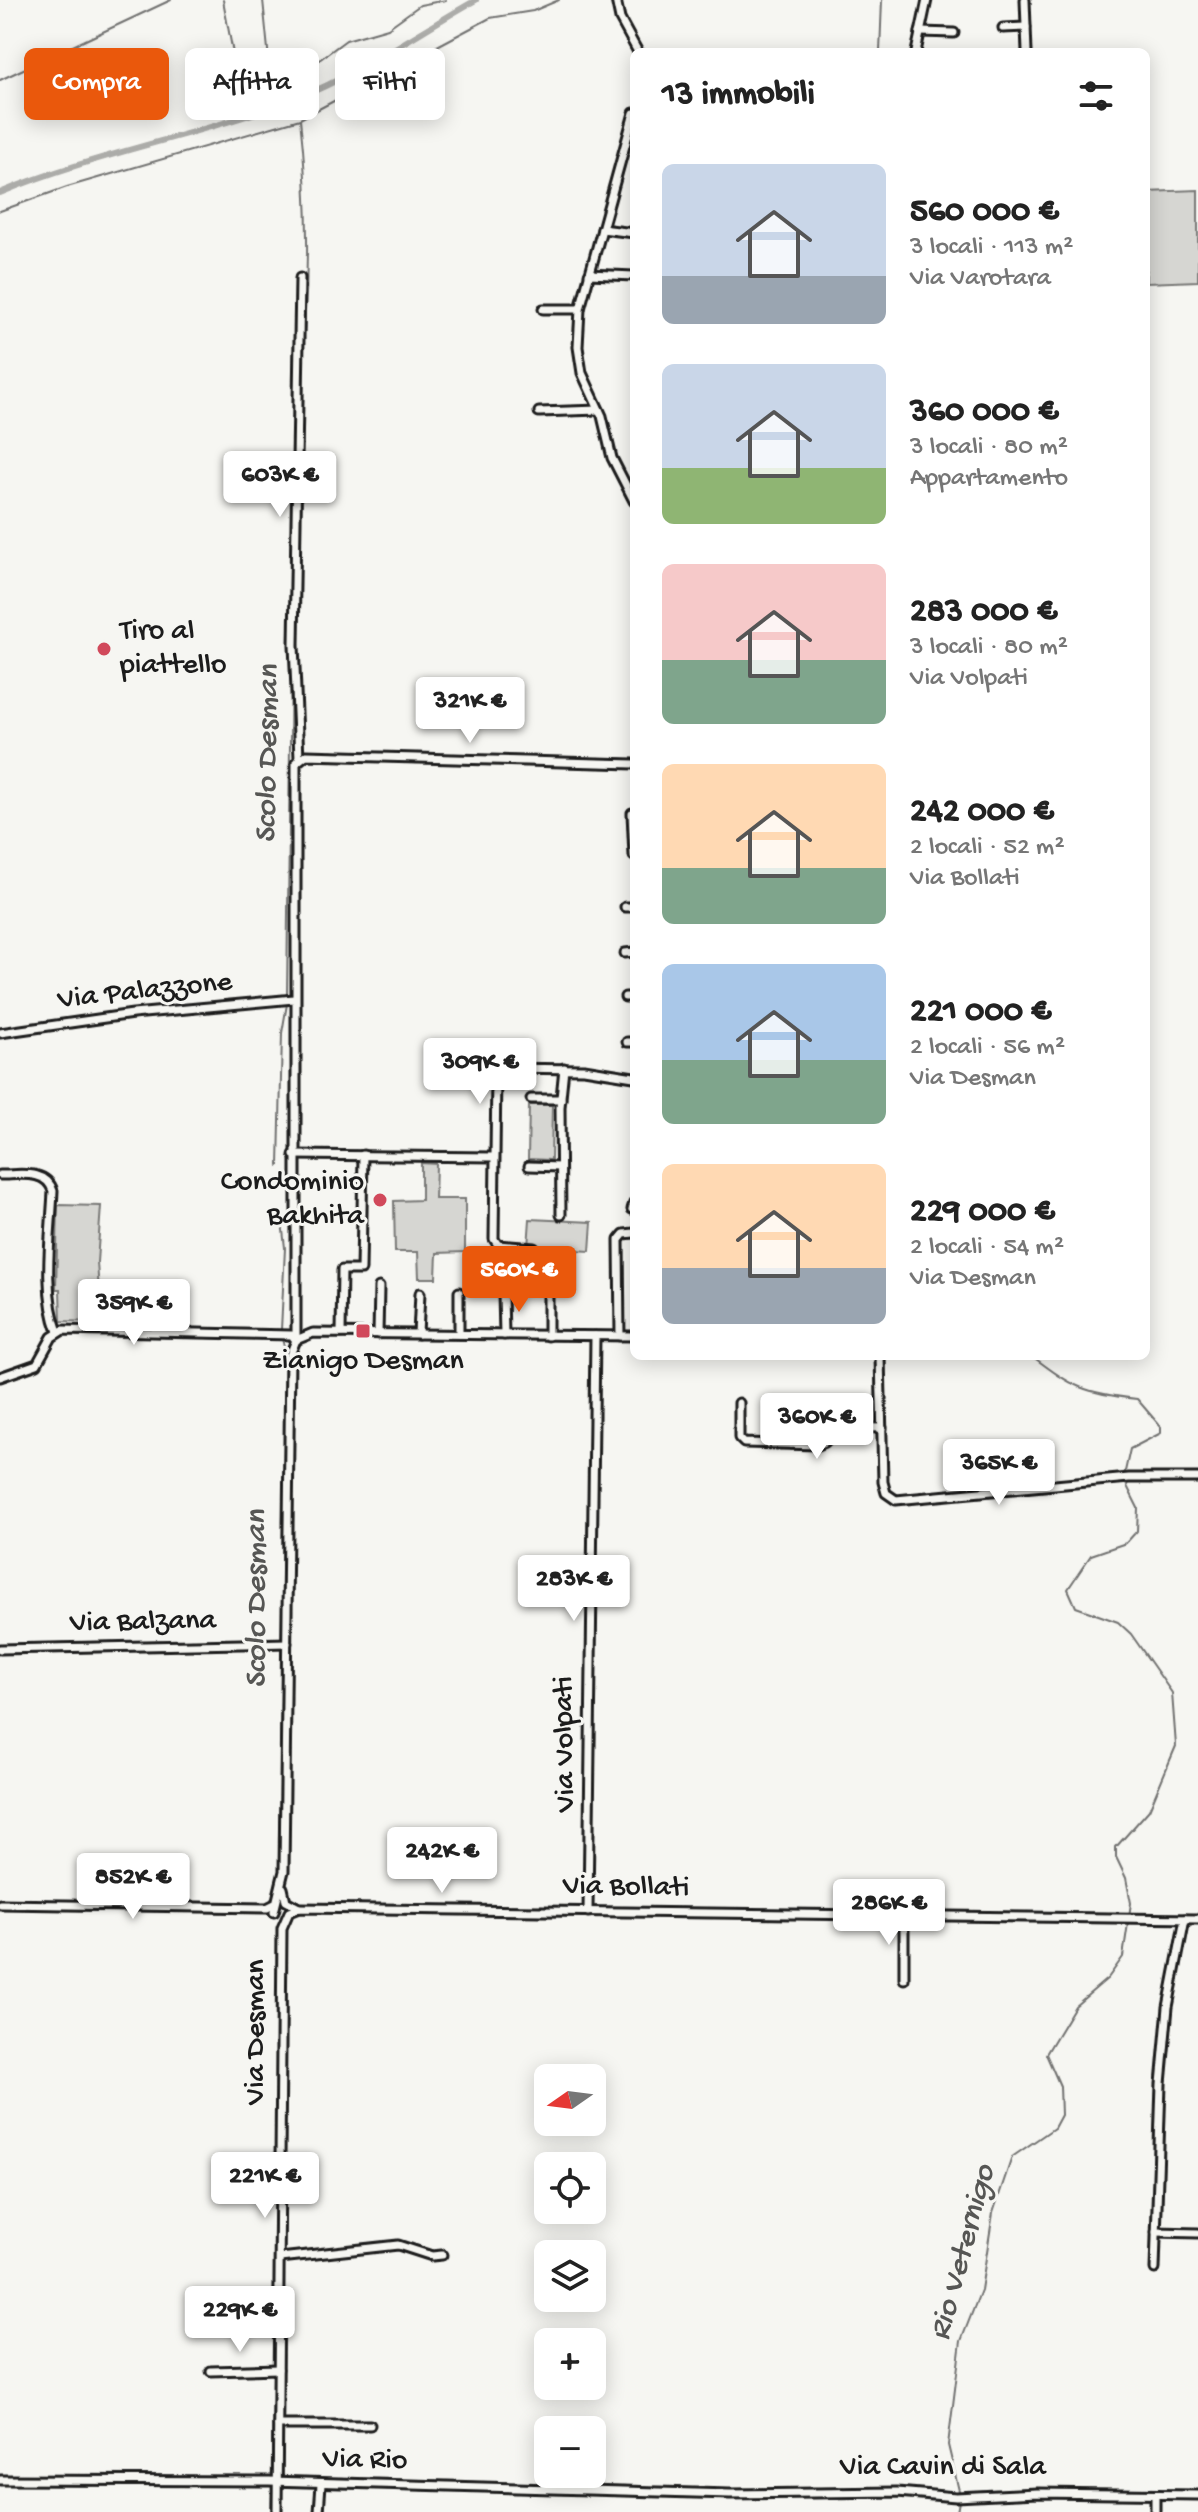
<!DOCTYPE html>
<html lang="it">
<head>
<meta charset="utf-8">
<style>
	:root { --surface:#fff; --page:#f6f6f6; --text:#222; --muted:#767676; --accent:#ea580c }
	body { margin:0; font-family:"Gochi Hand",sans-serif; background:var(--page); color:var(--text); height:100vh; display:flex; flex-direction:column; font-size:30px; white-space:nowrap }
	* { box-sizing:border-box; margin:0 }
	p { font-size:26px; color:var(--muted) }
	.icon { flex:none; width:44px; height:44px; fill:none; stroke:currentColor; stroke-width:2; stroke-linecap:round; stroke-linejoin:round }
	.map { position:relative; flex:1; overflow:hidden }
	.drawer { position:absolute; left:630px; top:48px; width:520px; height:1312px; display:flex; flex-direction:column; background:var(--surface); border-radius:12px; box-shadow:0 4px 20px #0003 }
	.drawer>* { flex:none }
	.guide { position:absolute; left:24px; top:48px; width:486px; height:72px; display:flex; gap:16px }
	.needle { width:52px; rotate:256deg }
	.controls { position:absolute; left:534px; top:2064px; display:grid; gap:16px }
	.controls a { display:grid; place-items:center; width:72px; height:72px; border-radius:12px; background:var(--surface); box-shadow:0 4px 20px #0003; font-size:40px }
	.price { position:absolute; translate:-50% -68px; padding:0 18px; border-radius:8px; background:#fff; color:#222; font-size:26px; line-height:52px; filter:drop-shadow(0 2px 4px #0008) }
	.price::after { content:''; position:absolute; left:50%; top:48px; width:24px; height:18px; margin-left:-12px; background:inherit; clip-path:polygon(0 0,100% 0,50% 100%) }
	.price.selected { background:var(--accent); color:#fff }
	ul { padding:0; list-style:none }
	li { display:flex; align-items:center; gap:24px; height:200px; padding:0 32px }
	li span { display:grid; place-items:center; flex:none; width:224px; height:160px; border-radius:12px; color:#555 }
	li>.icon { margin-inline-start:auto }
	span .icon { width:96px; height:96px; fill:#fffc; stroke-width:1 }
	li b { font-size:34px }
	h2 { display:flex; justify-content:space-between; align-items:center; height:96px; padding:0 32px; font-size:34px }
	.pill { padding:0 28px; border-radius:12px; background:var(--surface); box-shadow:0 4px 20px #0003; font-size:28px; line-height:72px }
	.pill.selected { background:var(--accent); color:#fff }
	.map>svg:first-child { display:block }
	.green { fill:#d6d6d2; stroke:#797977; stroke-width:2 }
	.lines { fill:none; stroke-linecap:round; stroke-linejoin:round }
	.stream { stroke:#727271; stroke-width:2 }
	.canal { stroke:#acaca9; stroke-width:6 }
	.minor-casing { stroke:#1c1c1c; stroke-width:13 }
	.minor { stroke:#f6f6f2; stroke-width:7 }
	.poi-dot { fill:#d1495b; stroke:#f6f6f2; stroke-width:3 }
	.labels { text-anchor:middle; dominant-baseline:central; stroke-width:6; stroke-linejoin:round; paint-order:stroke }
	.poi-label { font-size:30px; fill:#1c1c1c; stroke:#f6f6f2; text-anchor:start }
	.street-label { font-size:30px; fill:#1c1c1c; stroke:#f6f6f2 }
	.water-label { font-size:32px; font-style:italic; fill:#565654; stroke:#f6f6f2 }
</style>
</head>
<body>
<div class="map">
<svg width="1198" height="2512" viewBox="0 0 1198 2512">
	<rect width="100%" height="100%" fill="#f6f6f2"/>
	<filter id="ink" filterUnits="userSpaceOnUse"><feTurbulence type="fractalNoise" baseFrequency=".0125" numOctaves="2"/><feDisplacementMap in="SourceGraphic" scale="16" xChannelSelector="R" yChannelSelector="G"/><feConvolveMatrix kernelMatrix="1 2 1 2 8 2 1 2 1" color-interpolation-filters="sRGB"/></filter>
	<g filter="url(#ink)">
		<g class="green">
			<path d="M1198,190V281L1146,283V192Z"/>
			<path d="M529,1105H552L551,1160L528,1159Z"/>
			<path d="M421,1163L436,1164L435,1199H465V1252L437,1253L436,1278H419L418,1252H395L394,1201L421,1200Z"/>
			<path d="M58,1205L101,1206L97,1262L101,1322L61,1321L60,1289H56Z"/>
			<path d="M530,1219L592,1222L590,1251L528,1247Z"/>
		</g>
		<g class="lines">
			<g class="stream">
				<path d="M223,0L237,75L246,77L250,103"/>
				<path d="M263,0L270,70L287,68L303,72L346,40L388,28L420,5L446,0"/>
				<path d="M880,52L882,0"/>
				<path d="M0,80L171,0"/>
				<path d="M251,109L253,114"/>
				<path d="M300,119C308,189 309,261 304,332"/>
				<path d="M0,211L67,187L300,119L490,18L533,11L559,0"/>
				<path d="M292,545L295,388"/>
				<path d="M287,997L292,576"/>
				<path d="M279,1166L282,1033L287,1004"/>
				<path d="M281,1212L285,1248L281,1330"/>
				<path d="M1032,1356C1074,1388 1084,1393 1137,1399L1161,1427V1433L1130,1449L1124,1476"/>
				<path d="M279,1859L285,1350L282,1339"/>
				<path d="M273,2367L278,1968"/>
				<path d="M272,2479L273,2373"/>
				<path d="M960,2495L948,2445L961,2341L981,2290L993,2213L1012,2157L1054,2128L1061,2115L1060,2086L1046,2054L1075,2006L1108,1978L1123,1957L1131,1903L1126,1878L1116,1857V1847L1149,1810L1176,1746L1172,1693L1131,1634L1118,1622L1076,1607L1068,1589L1091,1555L1126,1543L1137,1531L1138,1508L1125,1482"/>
				<path d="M271,2512L272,2485"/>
				<path d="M957,2512L959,2501"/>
			</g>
			<path class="canal" d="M0,193C96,153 198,136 295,99C358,75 417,33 476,0"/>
			<g class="minor-casing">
				<g id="minor">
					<path d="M616,0L620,19L638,52"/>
					<path d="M1025,0L1027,52"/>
					<path d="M1003,28L1026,27"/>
					<path d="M920,32L954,33"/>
					<path d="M916,52L927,0"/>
					<path d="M634,113L580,309L578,347L582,373L602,416L612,458L634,501"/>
					<path d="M602,229L634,233"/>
					<path d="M589,274L634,276"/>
					<path d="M543,309H580"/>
					<path d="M539,412L599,410"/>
					<path d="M299,758L294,645L300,278"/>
					<path d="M632,813L634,856"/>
					<path d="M625,907H634"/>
					<path d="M625,953L634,952"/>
					<path d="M625,997H634"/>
					<path d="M0,1033L133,1014L294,999"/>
					<path d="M627,1042H634"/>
					<path d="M531,1099H561"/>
					<path d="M294,1155L494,1157"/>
					<path d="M529,1166L560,1167"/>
					<path d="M0,1175C20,1175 46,1169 53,1191C51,1235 42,1290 58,1332"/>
					<path d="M632,1209L634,1203"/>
					<path d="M561,1215L560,1107L564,1068"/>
					<path d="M534,1248L498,1245L494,1239L496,1074L499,1068L584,1069L634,1077"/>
					<path d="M503,1294L504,1335"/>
					<path d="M548,1298V1336"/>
					<path d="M341,1333L342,1270H361L363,1155"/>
					<path d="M378,1334L379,1287"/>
					<path d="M418,1334L420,1293"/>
					<path d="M459,1334V1292"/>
					<path d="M620,1336L619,1240L624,1234L634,1233"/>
					<path d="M296,1340L313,1333L634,1336"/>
					<path d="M880,1356L883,1482L886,1493L896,1500L1129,1478H1198"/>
					<path d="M0,1377L37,1364L52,1337L63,1330L292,1335L294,1338"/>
					<path d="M739,1403V1438L744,1443L818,1445L825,1442L836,1427L882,1428"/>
					<path d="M846,1404V1427"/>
					<path d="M791,1444L792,1406"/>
					<path d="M0,1649L287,1643"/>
					<path d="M283,1888L286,1901L299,1908"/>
					<path d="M0,1904L267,1908L275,1904"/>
					<path d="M274,1912L284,1871L290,1355L296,1340V763L306,755L634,764"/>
					<path d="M588,1912L595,1336"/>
					<path d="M904,1979V1915"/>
					<path d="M1156,2232L1198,2233"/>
					<path d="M280,2258L398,2245L432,2256L442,2255"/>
					<path d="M1155,2269L1161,2084L1168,2007L1185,1919"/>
					<path d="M211,2371L278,2369"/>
					<path d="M278,2425H370"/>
					<path d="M0,2480L269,2481L730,2494L897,2492L956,2497L1037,2493L1198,2495"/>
					<path d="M277,2512L282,1928L289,1912L299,1908L1198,1919"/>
					<path d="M319,2512L321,2484"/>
					<path d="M1155,2512V2495"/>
				</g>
			</g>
			<use href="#minor" class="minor"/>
		</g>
	</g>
	<g class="poi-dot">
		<circle cx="104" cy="649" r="8"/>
		<circle cx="380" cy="1200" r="8"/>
		<rect x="355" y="1323" width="16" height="16" rx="4"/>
	</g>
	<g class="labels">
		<g class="poi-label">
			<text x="120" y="632">Tiro al<tspan x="120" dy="34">piattello</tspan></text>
			<text x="364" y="1183" text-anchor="end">Condominio<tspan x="364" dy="34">Bakhita</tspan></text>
			<text x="363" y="1362" text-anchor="middle">Zianigo Desman</text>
		</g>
		<g class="street-label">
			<text transform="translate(145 992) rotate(-6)">Via Palazzone</text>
			<text transform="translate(143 1623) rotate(-1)">Via Balzana</text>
			<text transform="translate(566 1744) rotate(-91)">Via Volpati</text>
			<text transform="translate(626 1888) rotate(1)">Via Bollati</text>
			<text transform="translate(257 2032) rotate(-90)">Via Desman</text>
			<text transform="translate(365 2461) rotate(1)">Via Rio</text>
			<text x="943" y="2468">Via Cavin di Sala</text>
		</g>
		<g class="water-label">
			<text transform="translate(269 754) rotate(-89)">Scolo Desman</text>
			<text transform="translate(258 1599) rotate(-90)">Scolo Desman</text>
			<text transform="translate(964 2253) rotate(-75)">Rio Veternigo</text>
		</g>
	</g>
</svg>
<div class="controls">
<a><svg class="needle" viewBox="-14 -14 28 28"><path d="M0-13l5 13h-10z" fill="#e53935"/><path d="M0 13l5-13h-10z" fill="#767676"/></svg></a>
<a><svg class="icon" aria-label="locate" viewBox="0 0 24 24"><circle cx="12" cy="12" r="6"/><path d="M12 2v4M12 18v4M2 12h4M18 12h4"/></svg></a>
<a><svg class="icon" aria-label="layers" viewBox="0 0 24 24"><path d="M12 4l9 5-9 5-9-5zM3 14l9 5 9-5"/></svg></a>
<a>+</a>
<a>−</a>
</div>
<b class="price" style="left:280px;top:519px">603K €</b>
<b class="price" style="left:470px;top:745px">321K €</b>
<b class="price" style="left:480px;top:1106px">309K €</b>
<b class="price selected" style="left:519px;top:1314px">560K €</b>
<b class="price" style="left:134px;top:1347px">359K €</b>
<b class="price" style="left:817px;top:1461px">360K €</b>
<b class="price" style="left:999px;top:1507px">365K €</b>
<b class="price" style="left:574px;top:1623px">283K €</b>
<b class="price" style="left:442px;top:1895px">242K €</b>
<b class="price" style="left:133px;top:1921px">852K €</b>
<b class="price" style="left:889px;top:1947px">286K €</b>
<b class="price" style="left:265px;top:2220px">221K €</b>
<b class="price" style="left:240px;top:2354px">229K €</b>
<div class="guide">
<a class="pill selected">Compra</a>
<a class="pill">Affitta</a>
<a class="pill">Filtri</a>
</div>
<section class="drawer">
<h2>13 immobili<svg class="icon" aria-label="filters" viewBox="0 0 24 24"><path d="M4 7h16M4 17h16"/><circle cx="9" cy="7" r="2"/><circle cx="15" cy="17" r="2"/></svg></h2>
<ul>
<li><span style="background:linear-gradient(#c9d6e8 70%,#9aa5b1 0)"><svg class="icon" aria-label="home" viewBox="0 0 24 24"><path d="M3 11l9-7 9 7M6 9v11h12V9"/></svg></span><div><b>560 000 €</b><p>3 locali · 113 m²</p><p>Via Varotara</p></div></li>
<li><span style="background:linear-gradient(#c9d6e8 65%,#8fb573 0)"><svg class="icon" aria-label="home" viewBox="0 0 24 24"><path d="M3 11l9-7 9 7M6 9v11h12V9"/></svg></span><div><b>360 000 €</b><p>3 locali · 80 m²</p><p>Appartamento</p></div></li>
<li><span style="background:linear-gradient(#f6c9c9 60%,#7fa58c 0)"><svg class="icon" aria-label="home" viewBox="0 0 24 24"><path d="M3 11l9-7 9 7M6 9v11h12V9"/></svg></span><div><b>283 000 €</b><p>3 locali · 80 m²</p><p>Via Volpati</p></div></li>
<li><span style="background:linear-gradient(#ffd9b3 65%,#7fa58c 0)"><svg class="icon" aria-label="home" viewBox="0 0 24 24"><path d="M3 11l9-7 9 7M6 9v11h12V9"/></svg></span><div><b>242 000 €</b><p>2 locali · 52 m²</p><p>Via Bollati</p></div></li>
<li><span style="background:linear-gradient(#a9c7e8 60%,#7fa58c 0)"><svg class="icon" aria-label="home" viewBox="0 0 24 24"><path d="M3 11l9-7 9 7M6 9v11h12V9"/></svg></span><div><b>221 000 €</b><p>2 locali · 56 m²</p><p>Via Desman</p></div></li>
<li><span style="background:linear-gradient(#ffd9b3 65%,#9aa5b1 0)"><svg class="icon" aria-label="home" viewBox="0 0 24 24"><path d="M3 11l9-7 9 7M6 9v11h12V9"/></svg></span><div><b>229 000 €</b><p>2 locali · 54 m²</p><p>Via Desman</p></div></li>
</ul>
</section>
</div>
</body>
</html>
